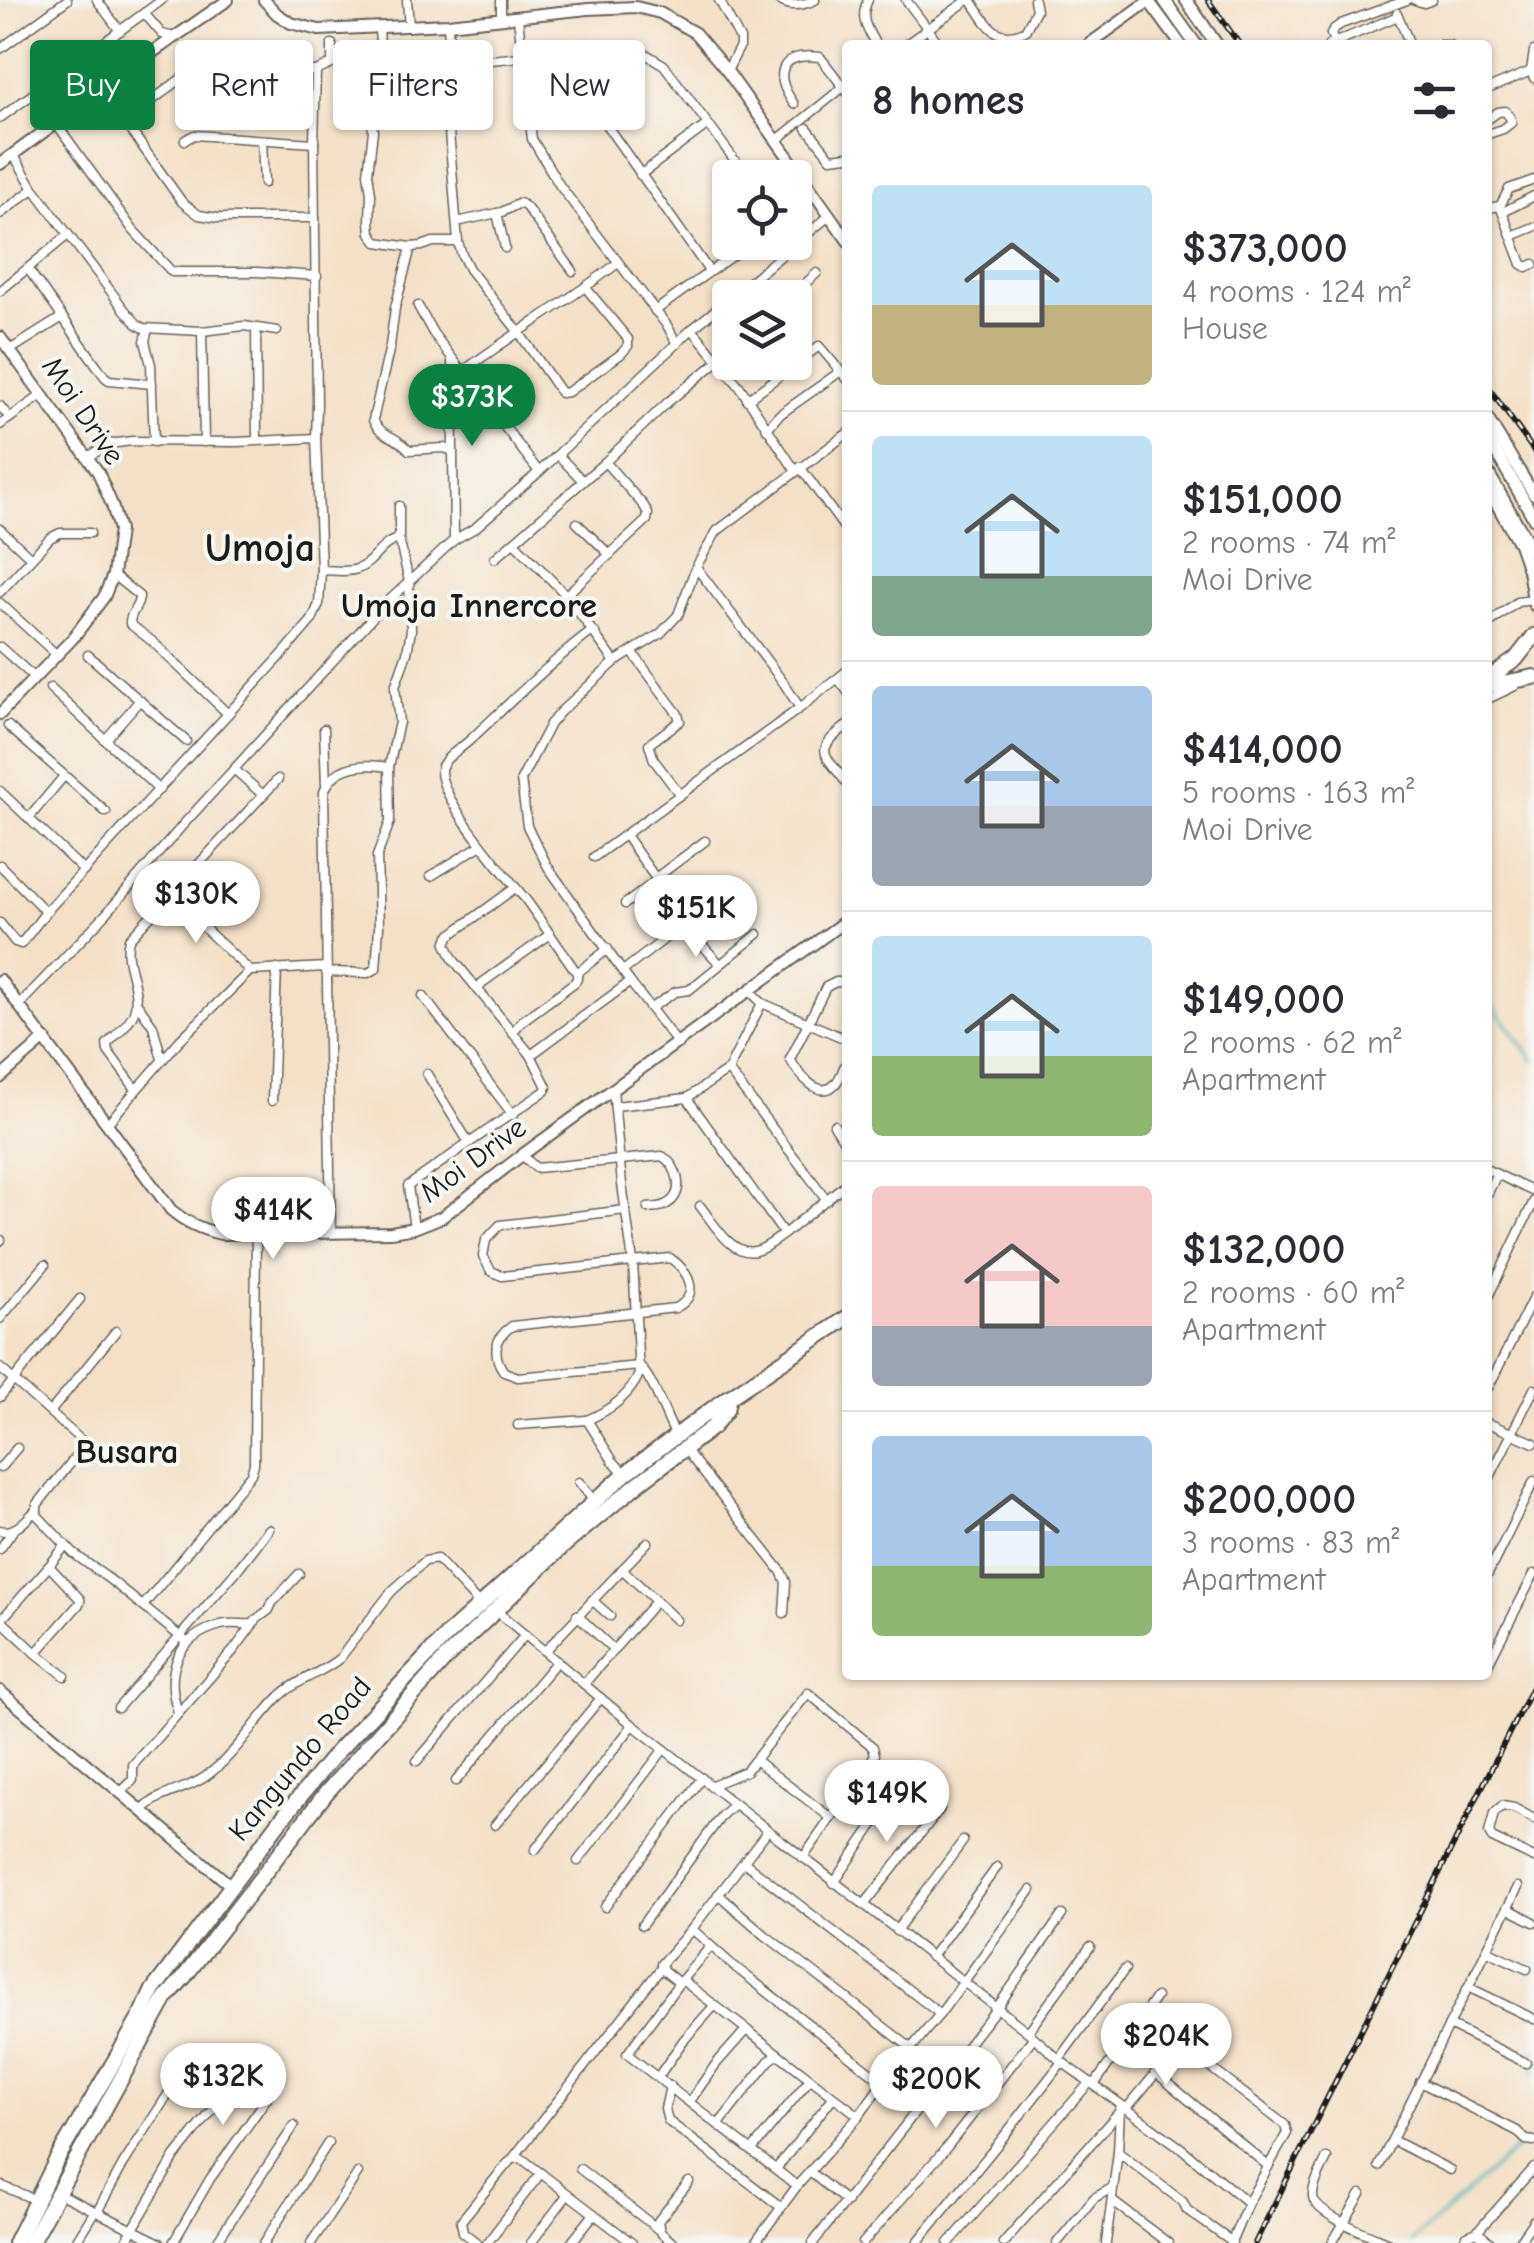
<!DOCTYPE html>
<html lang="en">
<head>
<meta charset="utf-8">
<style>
	:root { --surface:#fff; --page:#f2f2f3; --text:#2b2b33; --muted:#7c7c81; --line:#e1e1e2; --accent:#0b8043 }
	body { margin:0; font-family:"Comic Neue",sans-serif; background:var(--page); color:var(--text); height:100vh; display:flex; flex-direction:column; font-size:38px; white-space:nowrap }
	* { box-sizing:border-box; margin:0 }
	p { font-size:32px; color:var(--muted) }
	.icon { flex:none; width:55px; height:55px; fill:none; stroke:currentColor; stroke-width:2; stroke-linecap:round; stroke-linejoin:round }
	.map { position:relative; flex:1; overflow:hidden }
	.drawer { position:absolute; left:842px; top:40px; width:650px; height:1640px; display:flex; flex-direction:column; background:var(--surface); border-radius:10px; box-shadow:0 2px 8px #0004 }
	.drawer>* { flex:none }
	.guide { position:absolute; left:30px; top:40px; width:662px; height:90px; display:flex; gap:20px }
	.controls { position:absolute; left:712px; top:160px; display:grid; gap:20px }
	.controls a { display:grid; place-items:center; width:100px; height:100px; border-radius:10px; background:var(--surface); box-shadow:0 2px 8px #0004; font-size:50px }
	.price { position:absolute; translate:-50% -85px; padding:0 22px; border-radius:35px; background:#fff; color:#222; font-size:32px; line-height:65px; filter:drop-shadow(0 2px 5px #0008) }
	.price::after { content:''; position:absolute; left:50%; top:60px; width:30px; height:22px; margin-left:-15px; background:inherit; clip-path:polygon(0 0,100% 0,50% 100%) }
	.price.on { background:var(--accent); color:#fff }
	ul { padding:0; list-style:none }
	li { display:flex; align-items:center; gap:30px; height:250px; padding:0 30px }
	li+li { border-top:2px solid var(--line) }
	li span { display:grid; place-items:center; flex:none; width:280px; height:200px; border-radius:10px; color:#555 }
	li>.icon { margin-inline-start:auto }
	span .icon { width:120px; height:120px; fill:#fffc; stroke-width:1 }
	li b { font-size:42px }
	h2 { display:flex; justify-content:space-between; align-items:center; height:120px; padding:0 30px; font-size:42px }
	.tag { padding:0 35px; border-radius:10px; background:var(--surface); box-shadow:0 2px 8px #0004; font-size:35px; line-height:90px }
	.tag.on { background:var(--accent); color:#fff }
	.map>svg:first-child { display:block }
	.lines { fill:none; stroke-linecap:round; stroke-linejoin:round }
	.stream { stroke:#4ab8c2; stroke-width:2.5 }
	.street-casing { stroke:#686158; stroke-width:11 }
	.secondary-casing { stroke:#686158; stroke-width:14 }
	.primary-casing { stroke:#686158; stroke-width:15 }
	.highway-casing { stroke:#686158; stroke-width:18 }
	.street { stroke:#fff; stroke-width:8 }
	.secondary { stroke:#fff; stroke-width:10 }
	.primary { stroke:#fff; stroke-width:11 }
	.highway { stroke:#fff; stroke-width:14 }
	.rail-casing { stroke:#1c1c1c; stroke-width:6 }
	.rail { stroke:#f6f6f2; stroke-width:2.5; stroke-dasharray:8; stroke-linecap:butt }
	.labels { text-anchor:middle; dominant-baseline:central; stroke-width:8; stroke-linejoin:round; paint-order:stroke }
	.street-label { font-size:30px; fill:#1c1c1c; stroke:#f6f6f2 }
	.quarter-label { font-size:35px; font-weight:bold; fill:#1c1c1c; stroke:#f6f6f2 }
	.district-label { font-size:40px; font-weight:bold; fill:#1c1c1c; stroke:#f6f6f2 }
</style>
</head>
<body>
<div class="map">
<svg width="1534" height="2243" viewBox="0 0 1534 2243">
	<rect width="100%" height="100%" fill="#f6f6f2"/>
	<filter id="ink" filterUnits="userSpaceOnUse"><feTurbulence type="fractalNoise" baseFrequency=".01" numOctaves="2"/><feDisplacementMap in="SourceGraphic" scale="20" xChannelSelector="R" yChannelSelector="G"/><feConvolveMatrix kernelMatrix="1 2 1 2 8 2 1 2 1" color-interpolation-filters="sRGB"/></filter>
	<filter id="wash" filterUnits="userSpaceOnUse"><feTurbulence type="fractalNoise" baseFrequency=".0048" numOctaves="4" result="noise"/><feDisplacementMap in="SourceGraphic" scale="40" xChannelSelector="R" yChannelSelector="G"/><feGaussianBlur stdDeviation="2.25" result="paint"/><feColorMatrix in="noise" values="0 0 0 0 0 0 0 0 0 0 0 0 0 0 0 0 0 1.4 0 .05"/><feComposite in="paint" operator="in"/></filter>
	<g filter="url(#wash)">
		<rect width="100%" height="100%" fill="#f4e0c8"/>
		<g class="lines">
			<g class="stream">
				<path d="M1488,1001L1501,1016L1534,1061"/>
				<path d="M1534,2050V2076"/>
				<path d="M1410,2243L1524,2142"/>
			</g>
		</g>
	</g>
	<g filter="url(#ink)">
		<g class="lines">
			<g class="street-casing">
				<g id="street">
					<path d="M97,0L120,31"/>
					<path d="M407,0L409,27"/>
					<path d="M501,0V19"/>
					<path d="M719,0L740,39V46L727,71"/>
					<path d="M779,0C790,8 804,5 815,0"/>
					<path d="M868,0C859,18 867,29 876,45"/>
					<path d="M906,0L940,45"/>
					<path d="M971,0C987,23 994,44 1025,31L1036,10L1034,0"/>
					<path d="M1415,0L1424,3L1432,0"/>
					<path d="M144,13L162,34L174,37"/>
					<path d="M1397,13L1410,45"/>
					<path d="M518,18L532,139L560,186L668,327L677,344"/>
					<path d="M448,24L450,64"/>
					<path d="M379,29L380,44L374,53L364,59L362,64L370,96L373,131L368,173L371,194L370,221L371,233L377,242L411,247L422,246L433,242H458"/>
					<path d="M1334,42L1331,34L1334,29L1341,24L1407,0"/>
					<path d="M905,45L968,0"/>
					<path d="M1329,45L1398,16"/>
					<path d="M1439,45H1450"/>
					<path d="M0,49L67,0"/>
					<path d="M1534,51L1531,71L1534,78"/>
					<path d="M521,57L450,64L444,69L442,75L447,107L458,242L462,255L469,269L518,331L561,393L568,392L621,354L628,346V339L586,288"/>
					<path d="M1488,89L1531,71"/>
					<path d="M794,104C772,73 781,52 820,57L848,93"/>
					<path d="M0,118L162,0"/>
					<path d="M1488,119L1498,112L1505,111L1511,119V123L1503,129L1488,134"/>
					<path d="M56,123L133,230L172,272H258L317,276"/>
					<path d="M807,128L831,158L848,156"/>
					<path d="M185,140L194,135L314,143"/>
					<path d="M262,140L264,183"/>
					<path d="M776,141L846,85"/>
					<path d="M13,154L34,189"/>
					<path d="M640,175L708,124"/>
					<path d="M1500,206L1509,189L1534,180"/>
					<path d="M1488,208L1500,206L1522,264L1527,267L1534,264"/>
					<path d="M1503,212L1534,196"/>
					<path d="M497,213L505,248"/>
					<path d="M0,214L32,190H35L124,309L138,325L144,328L202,331L244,326L277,331"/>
					<path d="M315,218H218L199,215L182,202L125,122L126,120L190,72L316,71"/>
					<path d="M457,222L502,212L520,203L526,207L573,271"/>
					<path d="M1512,236L1534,227"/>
					<path d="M411,247L395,308L390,346L373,420C381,437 398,436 409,450L444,448L453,451"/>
					<path d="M28,269L105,377L109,380L152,384"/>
					<path d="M709,271L595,109L589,88L594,58L602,54L644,53L664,65L748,178"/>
					<path d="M0,291L68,235"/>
					<path d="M730,298L829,216"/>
					<path d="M789,298L817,273"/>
					<path d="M418,306L433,333L539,472"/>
					<path d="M655,311L751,242"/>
					<path d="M256,328L257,440"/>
					<path d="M148,329L145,341L151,365L154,442"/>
					<path d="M692,329L740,387L795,470"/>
					<path d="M202,331L204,442"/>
					<path d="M10,350L61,318"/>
					<path d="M452,360L454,540"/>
					<path d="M452,377L462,372C513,334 567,302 618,263"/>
					<path d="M747,400L819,346L848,380"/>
					<path d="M0,406L10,418"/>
					<path d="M0,425L42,395"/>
					<path d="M767,429L779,415L841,371"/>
					<path d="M558,455L583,481"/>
					<path d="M88,457L109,444L132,441L237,442L316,438"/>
					<path d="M605,462L668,402L717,362"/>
					<path d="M800,467L848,533"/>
					<path d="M577,523L610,555"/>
					<path d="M0,529L30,557"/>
					<path d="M514,542L566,595L615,662"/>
					<path d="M495,558L605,462L644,506L648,514L647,520L566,595"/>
					<path d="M696,567L783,682L800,708"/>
					<path d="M321,570C333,570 346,573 357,569C375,563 379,543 399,539"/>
					<path d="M113,575L139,596C140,606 129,613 130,624L153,642L228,714"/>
					<path d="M0,592L50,538L60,533H90"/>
					<path d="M0,603L57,655"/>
					<path d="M1488,624L1517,602L1533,600"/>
					<path d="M0,647L35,678"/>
					<path d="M632,652L678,714L680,721L649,744L654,760L680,795"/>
					<path d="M88,655L186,741"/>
					<path d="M838,679L848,692"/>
					<path d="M50,688L159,790"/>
					<path d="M1488,699L1515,686"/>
					<path d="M848,725C811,752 825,753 848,785"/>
					<path d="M8,726L106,812"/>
					<path d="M324,729L326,785"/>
					<path d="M105,740L140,700"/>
					<path d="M235,770L263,795"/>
					<path d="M0,791L84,871"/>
					<path d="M29,818L64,776"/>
					<path d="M625,835L705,948L720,964"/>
					<path d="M594,857L800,708L848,670"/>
					<path d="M0,865L46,912"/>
					<path d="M431,876L481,845"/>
					<path d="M657,877L705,841"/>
					<path d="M169,895L250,971"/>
					<path d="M625,904L658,880"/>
					<path d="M0,923L15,942L21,944L46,912L282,655L312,620L319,604L321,570L316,438L317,404L314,143L316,71L332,64V44"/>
					<path d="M623,971L684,924L736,890"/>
					<path d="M326,972L368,973L376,969L379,927L377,856L390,822L389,767"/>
					<path d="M577,973L608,949"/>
					<path d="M848,982H836L826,987L790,1059C797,1072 820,1103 836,1083C841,1077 844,1066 848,1059"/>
					<path d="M478,990L482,983L549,935"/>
					<path d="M423,996L513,1115"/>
					<path d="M137,1003L153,1026L162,1059"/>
					<path d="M762,1003L848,1040"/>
					<path d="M19,1005L106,914L182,826L383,606L454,540L475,528L539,472L692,329L730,298"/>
					<path d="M651,1008L675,992L689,990L758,934"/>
					<path d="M512,1033L522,1021L575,982L577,979V973C561,950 545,927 529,904C509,877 441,803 441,771C441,766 444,762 448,758C455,751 464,746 471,739C510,703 548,664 591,632L595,633"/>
					<path d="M678,1044L630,982L548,867L527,826L521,780L550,724L560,712L615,662L660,634L678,615L696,567L717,531L848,433"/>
					<path d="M531,1055L630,982"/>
					<path d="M728,1070L827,1200"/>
					<path d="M427,1074L469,1143L545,1091L547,1087L531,1055L453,959L446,944L449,936L515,888"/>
					<path d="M135,1088L108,1051L107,1044C135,1016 142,1012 131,972C128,960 126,951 129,939L278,779"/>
					<path d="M687,1098L784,1234L848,1182"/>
					<path d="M272,1101L277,969"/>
					<path d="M615,1106L687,1098L728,1070L762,1003L750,991"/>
					<path d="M107,1124L179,1041L250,971L326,967"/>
					<path d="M834,1125L848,1148"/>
					<path d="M522,1155L536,1168L662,1156C678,1165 687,1195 665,1205C660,1208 654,1207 648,1208"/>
					<path d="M1488,1170L1534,1192"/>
					<path d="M1488,1193L1497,1174"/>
					<path d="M700,1206C713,1222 731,1256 755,1251C766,1249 775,1240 784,1234"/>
					<path d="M626,1210L500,1225L486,1240L483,1256L491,1271L502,1276L670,1258C689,1271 702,1296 675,1308L512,1326C494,1338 492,1355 504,1372L518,1377L640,1366C657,1387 663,1412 676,1436"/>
					<path d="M414,1228L408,1186L469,1143"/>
					<path d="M331,1233L324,792C334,764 364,763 389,767L399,722L395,687L407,653L411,630L409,581L399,539V506"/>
					<path d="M0,1241L1,1240"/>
					<path d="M1488,1297L1534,1201"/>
					<path d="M0,1319L45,1265"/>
					<path d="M0,1368L83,1442L81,1450L37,1505V1515L73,1553L113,1582L188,1643"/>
					<path d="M1488,1388L1534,1296"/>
					<path d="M0,1397L80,1299"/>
					<path d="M51,1411L116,1331"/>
					<path d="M587,1420L613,1461L625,1474"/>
					<path d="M1488,1423L1534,1443"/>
					<path d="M518,1425L587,1420C608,1411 630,1396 639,1374L633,1262L622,1184L613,1090"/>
					<path d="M684,1448L781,1571L786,1582L784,1613"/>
					<path d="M0,1468L17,1448"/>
					<path d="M1488,1481L1534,1389"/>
					<path d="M579,1482L594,1501"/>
					<path d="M0,1530C14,1535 26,1520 35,1511"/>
					<path d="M0,1549L12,1532"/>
					<path d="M622,1569L676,1620"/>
					<path d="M1488,1574L1534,1481"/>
					<path d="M592,1600L610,1616"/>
					<path d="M143,1606L251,1474L254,1464L256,1235"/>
					<path d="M494,1609L633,1725L1028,2032L1062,2062L1181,2148L1248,2203"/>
					<path d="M577,1615L614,1650"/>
					<path d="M545,1651L648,1542"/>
					<path d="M36,1653L4,1623L2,1619L49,1566"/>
					<path d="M1488,1664L1534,1574"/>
					<path d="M65,1676L36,1653L80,1603V1599L49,1566L65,1546"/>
					<path d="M584,1684L656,1601"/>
					<path d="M118,1708L233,1575L269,1529"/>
					<path d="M178,1712C164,1671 178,1636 221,1625C232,1622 243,1625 253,1624"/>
					<path d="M755,1760L831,1818"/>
					<path d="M417,1761L525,1635"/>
					<path d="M456,1781L557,1661"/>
					<path d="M712,1785L746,1771L808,1693L873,1747L875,1755L803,1858"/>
					<path d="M121,1792L133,1780V1765L234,1650L257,1619L269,1610L272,1603L299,1574"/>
					<path d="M143,1810C159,1792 185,1791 205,1777C235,1756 254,1722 280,1696C298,1679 322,1673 340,1658L391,1592L425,1561L437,1559L479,1604"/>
					<path d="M1534,1819L1514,1808L1502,1806L1494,1813L1489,1833L1492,1838L1534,1858"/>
					<path d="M495,1825L601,1698"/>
					<path d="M535,1850L633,1725"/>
					<path d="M578,1861L664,1749"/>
					<path d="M744,1862L940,2014"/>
					<path d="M834,1883L897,1791"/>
					<path d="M718,1894L765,1935L911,2048"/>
					<path d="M864,1905L940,1809"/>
					<path d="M605,1907L702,1778"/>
					<path d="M1507,1908L1534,1922"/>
					<path d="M642,1925L722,1815L734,1804"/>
					<path d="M692,1929L730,1963L883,2082"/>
					<path d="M896,1931L963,1841"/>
					<path d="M710,1947L679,1983L627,2054L797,2186"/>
					<path d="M1486,1950L1527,1969"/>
					<path d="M931,1957L997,1867"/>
					<path d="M682,1980L859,2116"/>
					<path d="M679,1983L663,1970L661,1964L692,1929L768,1830"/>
					<path d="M1468,1987L1534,2019"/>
					<path d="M1449,2025L1526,2063"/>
					<path d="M1028,2032L1090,1947"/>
					<path d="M1059,2059L1125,1969"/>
					<path d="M1155,2072L1268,2166"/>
					<path d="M658,2077L683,2041L715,2005"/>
					<path d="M1420,2082L1517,2131L1526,2140L1534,2141"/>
					<path d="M1094,2085L1156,1997"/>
					<path d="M670,2086L665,2109L668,2121L781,2207"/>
					<path d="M690,2101L716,2064L746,2030"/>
					<path d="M1127,2108L1180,2044L1285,2125L1287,2133L1248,2203L1231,2243"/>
					<path d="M719,2124L769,2061L778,2054"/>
					<path d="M1392,2140L1450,2170"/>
					<path d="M752,2150L810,2079"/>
					<path d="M1118,2152L1183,2202L1187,2210L1232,2242"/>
					<path d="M514,2157L661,1968"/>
					<path d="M1327,2158C1322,2169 1312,2185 1313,2197C1315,2215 1373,2236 1389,2243"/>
					<path d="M1379,2166L1518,1887"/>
					<path d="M580,2169L659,2230"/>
					<path d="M776,2169L831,2100L835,2098"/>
					<path d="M811,2173L847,2202"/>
					<path d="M0,2185L36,2200"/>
					<path d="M56,2192L160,2243"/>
					<path d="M1112,2201L1168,2243"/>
					<path d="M97,2212L124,2163L174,2085"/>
					<path d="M1477,2232L1491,2243"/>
					<path d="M75,2243L94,2212"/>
					<path d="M125,2243L175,2157L215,2107"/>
					<path d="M173,2243L210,2179L267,2098"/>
					<path d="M216,2243L294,2126"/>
					<path d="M264,2243L328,2143"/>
					<path d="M311,2243L358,2173"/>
					<path d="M477,2243L463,2232L461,2221L507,2164L513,2159L521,2158L632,2243"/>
					<path d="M487,2243L541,2173"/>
					<path d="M531,2243L568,2194"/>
					<path d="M571,2243L594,2214"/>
					<path d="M673,2243L660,2232L658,2221L689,2182"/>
					<path d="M755,2243L797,2186L859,2116L883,2082L940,2014L1031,1890"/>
					<path d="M813,2243L996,2009L1062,1915"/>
					<path d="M863,2243L947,2147L1033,2038"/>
					<path d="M917,2243L997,2145L1062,2062"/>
					<path d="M949,2243L1090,2082"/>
					<path d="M1003,2243L1120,2111"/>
					<path d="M1057,2243L1094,2198L1112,2188"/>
					<path d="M1106,2243L1118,2152L1120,2109"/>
					<path d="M1332,2243L1361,2194"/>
					<path d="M1462,2243L1467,2236L1477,2232L1534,2168"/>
					<path d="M1518,2243L1534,2220"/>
				</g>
			</g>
			<g class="secondary-casing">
				<g id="secondary">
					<path d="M264,0L277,14L291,23L319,30L448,24L588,9L636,7L660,13L695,33L727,71L848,241"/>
					<path d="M1148,0L1181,45"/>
					<path d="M1088,45L1149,1"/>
					<path d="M0,164L136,64L228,0"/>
					<path d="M0,337L98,472L112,505L119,530L113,575L104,597L73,638L0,714"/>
					<path d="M1488,419L1534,495"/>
					<path d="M1488,489L1519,544L1528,570L1534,605"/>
					<path d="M0,980L171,1210C186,1223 202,1230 221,1234L391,1232L414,1228L442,1217L522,1155L848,919"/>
					<path d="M0,1078L45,1039"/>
					<path d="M0,1691L230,1885"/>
				</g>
			</g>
			<g class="primary-casing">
				<g id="primary">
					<path d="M1164,0L1196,45"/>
					<path d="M1186,0L1217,45"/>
					<path d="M1488,438L1534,518"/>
					<path d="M1488,473L1534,554"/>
				</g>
			</g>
			<g class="highway-casing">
				<g id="highway">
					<path d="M1488,679L1516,659L1534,636"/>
					<path d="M1488,686L1534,677"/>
					<path d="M15,2243L56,2161L142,2014L153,1990L280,1821L335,1754L447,1635L625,1474L712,1409L848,1317"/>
					<path d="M30,2243L166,1998L185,1976L326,1793L448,1656L562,1547L639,1483L713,1427L726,1410L729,1397"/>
				</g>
			</g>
			<use href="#street" class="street"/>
			<use href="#secondary" class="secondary"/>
			<use href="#primary" class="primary"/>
			<use href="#highway" class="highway"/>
			<g class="rail-casing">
				<g id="rail">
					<path d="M1208,0L1240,45"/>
					<path d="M1488,387L1534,451"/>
					<path d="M1255,2243L1534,1683"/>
				</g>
			</g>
			<use href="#rail" class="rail"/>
		</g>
	</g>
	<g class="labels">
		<g class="street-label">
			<text transform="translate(83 411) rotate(56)">Moi Drive</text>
			<text transform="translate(473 1160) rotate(-36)">Moi Drive</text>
			<text transform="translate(300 1759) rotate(-50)">Kangundo Road</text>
		</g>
		<g class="quarter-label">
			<text x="469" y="605">Umoja Innercore</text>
			<text x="127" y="1451">Busara</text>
		</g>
		<g class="district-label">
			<text x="260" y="548">Umoja</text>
		</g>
	</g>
</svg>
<div class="controls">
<a><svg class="icon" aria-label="locate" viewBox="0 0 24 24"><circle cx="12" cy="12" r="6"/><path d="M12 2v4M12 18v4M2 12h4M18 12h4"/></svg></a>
<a><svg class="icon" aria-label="layers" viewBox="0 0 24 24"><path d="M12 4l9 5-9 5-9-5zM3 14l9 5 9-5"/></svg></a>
</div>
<b class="price on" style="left:472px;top:449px">$373K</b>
<b class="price" style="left:196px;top:946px">$130K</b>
<b class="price" style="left:696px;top:960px">$151K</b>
<b class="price" style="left:273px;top:1262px">$414K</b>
<b class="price" style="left:887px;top:1845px">$149K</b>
<b class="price" style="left:1166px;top:2088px">$204K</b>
<b class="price" style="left:223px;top:2128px">$132K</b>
<b class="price" style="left:936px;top:2131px">$200K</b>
<div class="guide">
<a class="tag on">Buy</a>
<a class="tag">Rent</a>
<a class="tag">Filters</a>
<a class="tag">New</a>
</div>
<section class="drawer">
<h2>8 homes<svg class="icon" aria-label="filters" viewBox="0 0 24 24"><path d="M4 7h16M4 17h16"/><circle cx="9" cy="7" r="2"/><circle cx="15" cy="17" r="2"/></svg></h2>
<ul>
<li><span style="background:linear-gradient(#bfe0f5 60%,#c2b280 0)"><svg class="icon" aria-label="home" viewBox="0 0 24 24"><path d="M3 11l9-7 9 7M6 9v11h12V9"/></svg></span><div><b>$373,000</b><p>4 rooms · 124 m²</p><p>House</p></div></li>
<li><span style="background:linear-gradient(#bfe0f5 70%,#7fa58c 0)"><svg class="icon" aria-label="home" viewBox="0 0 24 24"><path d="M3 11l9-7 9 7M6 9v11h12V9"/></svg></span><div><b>$151,000</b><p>2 rooms · 74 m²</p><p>Moi Drive</p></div></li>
<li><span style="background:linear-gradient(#a9c7e8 60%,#9aa5b1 0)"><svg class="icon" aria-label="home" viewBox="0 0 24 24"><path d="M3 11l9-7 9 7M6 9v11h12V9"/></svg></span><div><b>$414,000</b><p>5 rooms · 163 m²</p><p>Moi Drive</p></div></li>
<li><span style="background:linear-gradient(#bfe0f5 60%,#8fb573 0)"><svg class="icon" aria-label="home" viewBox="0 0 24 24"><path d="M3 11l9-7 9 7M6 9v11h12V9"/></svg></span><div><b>$149,000</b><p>2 rooms · 62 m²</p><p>Apartment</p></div></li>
<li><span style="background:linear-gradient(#f6c9c9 70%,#9aa5b1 0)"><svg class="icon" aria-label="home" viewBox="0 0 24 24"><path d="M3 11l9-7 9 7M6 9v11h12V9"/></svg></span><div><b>$132,000</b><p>2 rooms · 60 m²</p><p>Apartment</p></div></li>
<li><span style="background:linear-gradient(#a9c7e8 65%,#8fb573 0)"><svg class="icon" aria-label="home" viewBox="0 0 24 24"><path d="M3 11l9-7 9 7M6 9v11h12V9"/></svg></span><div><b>$200,000</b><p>3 rooms · 83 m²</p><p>Apartment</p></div></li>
</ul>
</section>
</div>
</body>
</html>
